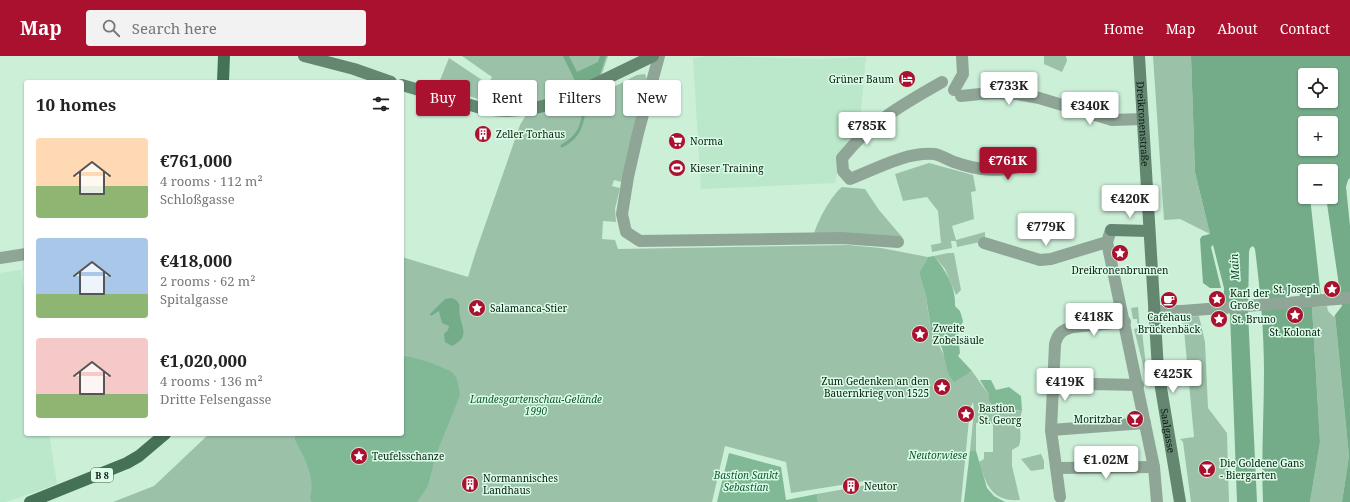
<!DOCTYPE html>
<html lang="en">
<head>
<meta charset="utf-8">
<style>
	:root { --surface:#fff; --page:#f2f2f2; --text:#222; --muted:#767676; --accent:#a9112e }
	body { margin:0; font-family:"Noto Serif",serif; background:var(--page); color:var(--text); height:100vh; display:flex; flex-direction:column; font-size:15px; white-space:nowrap }
	* { box-sizing:border-box; margin:0 }
	p { font-size:13px; color:var(--muted) }
	.icon { flex:none; width:22px; height:22px; fill:none; stroke:currentColor; stroke-width:2; stroke-linecap:round; stroke-linejoin:round }
	.map { position:relative; flex:1; overflow:hidden }
	.side { position:absolute; left:24px; top:24px; width:380px; height:356px; display:flex; flex-direction:column; background:var(--surface); border-radius:4px; box-shadow:0 1px 3px #0004 }
	.side>* { flex:none }
	.hud { position:absolute; left:416px; top:24px; width:380px; height:36px; display:flex; gap:8px }
	.controls { position:absolute; left:1298px; top:12px; display:grid; gap:8px }
	.controls a { display:grid; place-items:center; width:40px; height:40px; border-radius:4px; background:var(--surface); box-shadow:0 1px 3px #0004; font-size:20px }
	.price { position:absolute; translate:-50% -34px; padding:0 9px; border-radius:4px; background:#fff; color:#222; font-size:13px; line-height:26px; filter:drop-shadow(0 1px 2px #0008) }
	.price::after { content:''; position:absolute; left:50%; top:24px; width:12px; height:9px; margin-left:-6px; background:inherit; clip-path:polygon(0 0,100% 0,50% 100%) }
	.price.on { background:var(--accent); color:#fff }
	ul { padding:0; list-style:none }
	li { display:flex; align-items:center; gap:12px; height:100px; padding:0 12px }
	li span { display:grid; place-items:center; flex:none; width:112px; height:80px; border-radius:4px; color:#555 }
	li>.icon { margin-inline-start:auto }
	span .icon { width:48px; height:48px; fill:#fffc; stroke-width:1 }
	li b { font-size:17px }
	h2 { display:flex; justify-content:space-between; align-items:center; height:48px; padding:0 12px; font-size:17px }
	.chip { padding:0 14px; border-radius:4px; background:var(--surface); box-shadow:0 1px 3px #0004; font-size:14px; line-height:36px }
	.chip.on { background:var(--accent); color:#fff }
	header { display:flex; align-items:center; gap:24px; box-sizing:border-box; height:56px; padding:0 20px; background:var(--accent); color:#fff }
	header strong { font-size:19px }
	nav { display:flex; gap:22px; margin-inline-start:auto; font-size:14px }
	.search { width:280px; height:36px; background:var(--page); display:flex; align-items:center; gap:10px; box-sizing:border-box; padding:0 14px; border-radius:4px; color:var(--muted); font-size:15px }
	.map>svg:first-child { display:block }
	.built { fill:#bbe7cb }
	.green { fill:#9cc1a9 }
	.forest { fill:#81b896 }
	.water { fill:#74ab89; fill-rule:evenodd }
	.lines { fill:none; stroke-linecap:round; stroke-linejoin:round }
	.stream { stroke:#74ab89; stroke-width:3 }
	.street { stroke:#8fa697; stroke-width:12 }
	.secondary { stroke:#648771; stroke-width:12 }
	.primary { stroke:#457157; stroke-width:12 }
	.labels { text-anchor:middle; dominant-baseline:central; stroke-width:3; stroke-linejoin:round; paint-order:stroke }
	.shield { fill:#d9fde6; stroke:#4a5d51; stroke-width:1 }
	.shield-label { font-size:9px; font-weight:bold; fill:#0c1911 }
	.poi-label { font-size:10px; fill:#0c1911; stroke:#d9fde6; text-anchor:start }
	.street-label { font-size:10px; fill:#0c1911; stroke:#d9fde6 }
	.park-label { font-size:10px; font-style:italic; fill:#125434; stroke:#d9fde6 }
	.water-label { font-size:11px; font-style:italic; fill:#113d26; stroke:#d9fde6 }
</style>
</head>
<body>
<header>
<strong>Map</strong>
<div class="search"><svg class="icon" aria-label="search" viewBox="0 0 24 24"><circle cx="10" cy="10" r="6"/><path d="M15 15l6 6"/></svg>Search here</div>
<nav><a>Home</a><a>Map</a><a>About</a><a>Contact</a></nav>
</header>
<div class="map">
<svg width="1350" height="446" viewBox="0 0 1350 446">
	<rect width="100%" height="100%" fill="#ccefd8"/>
	<g class="built">
		<path d="M708,0L818,3L866,1L859,75L838,114L835,127L701,133L693,2Z"/>
		<path d="M21,214L26,246V378H49L57,428L6,446H0V217Z"/>
	</g>
	<g class="green">
		<path d="M462,0H608L594,41L637,19L645,18L647,24L622,126L614,124L612,130L620,132L615,153L616,166L603,165L602,183L615,184L618,193L848,189L881,192L928,201L919,217L926,240L930,269L944,300L969,317L972,315L989,339L991,349L994,352L1022,355C1017,370 1023,376 1019,390L1012,394V410L1020,444C992,446 986,429 979,406L984,403V396H993V368L976,367V395H970L974,355L973,346L970,353L961,446H818L817,438L867,429L866,425L791,437L786,406L725,390L712,446H407L428,312L402,298V201L468,221L476,195L520,69L526,59L523,47L492,48L438,29L449,2L488,28L492,21Z"/>
		<path d="M1044,0H1066L1067,5L1062,16L1044,8Z"/>
		<path d="M1153,0H1191L1195,116L1210,178L1180,163L1164,164Z"/>
		<path d="M929,107L973,119L976,135L971,136L974,163L952,170L956,184L985,176V185L957,191L956,185H951L952,192L932,196L931,189L941,187L938,155L927,141L903,145L895,118Z"/>
		<path d="M842,131L865,133L879,154L902,181L814,178C818,164 831,140 842,131Z"/>
		<path d="M948,197H954L961,234L956,239L945,213L934,200Z"/>
		<path d="M1327,250L1328,255L1334,261L1335,259L1349,400L1342,446H1310L1320,386L1312,251Z"/>
		<path d="M1138,251L1140,275H1142L1147,319L1146,321L1134,273L1138,272L1137,263H1133L1131,252Z"/>
		<path d="M1199,260L1205,286L1208,352L1227,377L1229,446H1191L1183,386L1180,383L1194,381L1183,263L1184,261Z"/>
		<path d="M209,378H298L336,446H113L154,430Z"/>
		<path d="M1041,398L1044,405V413L1031,415L1021,403Z"/>
	</g>
	<g class="forest">
		<path d="M934,200C946,215 956,231 955,250L960,255L963,265L958,279L960,297L958,300L972,315L954,326L948,317L942,292L931,274L926,240L919,217L928,201Z"/>
		<path d="M402,299L429,306L452,316L457,323L460,339L435,401L428,430L417,446H312L310,443C316,423 305,402 295,384V378H402Z"/>
		<path d="M980,324H991L996,334L1009,331L1021,340L1022,355L1011,353L998,360L989,344V339Z"/>
		<path d="M970,395H976L987,432L994,440L1005,446H964Z"/>
		<path d="M729,397L781,411L786,444L817,438L818,446H717Z"/>
	</g>
	<g class="water">
		<path d="M563,0H569L577,16L598,6L600,0H606L589,52L581,49L586,32L576,27Z"/>
		<path d="M1191,0H1350V122L1348,124L1346,131L1350,170V446H1342L1349,400L1335,259L1342,250L1326,141H1331V115H1305V141H1310L1322,250L1312,251L1320,386L1310,446H1263C1261,402 1264,358 1264,315C1264,274 1260,233 1255,193L1253,190L1250,192L1249,196L1248,257L1257,446H1237L1230,257L1223,258L1224,232L1213,189L1211,191L1221,232H1210L1203,227L1200,183L1202,180L1210,178L1195,116ZM1305,19H1331V45H1305ZM1305,67H1331V93H1305ZM1291,233L1296,234C1304,241 1301,257 1296,265L1288,258L1287,239Z"/>
		<path d="M452,242C463,247 458,251 460,260C462,274 470,280 452,290L445,286L444,278L448,274L449,270L442,267L439,255L431,260L430,258L445,243Z"/>
	</g>
	<g class="lines">
		<path class="stream" d="M562,90C580,80 582,70 585,50"/>
		<g class="street">
			<path d="M659,0L638,77L628,121L622,158L626,176L640,185L842,182L898,186"/>
			<path d="M942,26C903,48 871,66 842,102L843,115L850,123C876,113 905,96 934,98C941,99 948,104 954,106C980,115 996,116 1023,110"/>
			<path d="M954,34L963,18L962,0"/>
			<path d="M961,40L990,37L1017,38L1039,42L1112,64L1143,63"/>
			<path d="M1111,174L1107,186L1154,411L1157,446"/>
			<path d="M984,187L1040,204L1051,203L1107,186"/>
			<path d="M0,202L26,198"/>
			<path d="M1154,255H1182L1350,242"/>
			<path d="M1054,333L1093,328L1138,329"/>
			<path d="M1051,374L1145,367"/>
			<path d="M1057,412L1154,411"/>
			<path d="M1060,441L1051,374L1055,288C1058,277 1062,274 1073,271L1125,266"/>
		</g>
		<g class="secondary">
			<path d="M304,0L354,13L391,26"/>
			<path id="s1" d="M1139,0L1158,314L1180,446"/>
			<path d="M402,29L484,53C510,57 535,54 560,45L653,0"/>
			<path d="M1111,174L1149,175"/>
		</g>
		<g class="primary">
			<path d="M223,26L224,0"/>
			<path d="M30,446L127,407L139,400L165,378"/>
		</g>
	</g>
	<defs>
		<g id="hotel-disc" transform="scale(0.9)"><circle r="9.5" fill="#a9112e" stroke="#d9fde6"/><path d="M-6-4.5h1.5V1H6V5H4.5V3h-9V5H-6ZM-4 0a1.8 1.8 0 1 1 3.6 0ZM.5 0V-2.5h3Q6-2.5 6 0Z" fill="#fff"/></g>
		<g id="building-disc" transform="scale(0.9)"><circle r="9.5" fill="#a9112e" stroke="#d9fde6"/><path d="M-4-6H4V6H1V3H-1V6H-4ZM-2.5-4.3h1.7v1.8h-1.7ZM.8-4.3h1.7v1.8H.8ZM-2.5-1h1.7V.8h-1.7ZM.8-1h1.7V.8H.8Z" fill="#fff"/></g>
		<g id="supermarket-disc" transform="scale(0.9)"><circle r="9.5" fill="#a9112e" stroke="#d9fde6"/><path d="M-6-5.5h2.5l.6 2H6L4.5 2H-2.5L-4.4-4H-6ZM-1.5 3.2a1.3 1.3 0 1 0 .1 0ZM3 3.2a1.3 1.3 0 1 0 .1 0Z" fill="#fff"/></g>
		<g id="stadium-disc" transform="scale(0.9)"><circle r="9.5" fill="#a9112e" stroke="#d9fde6"/><path d="M0-5a6.5 5 0 1 0 0 10a6.5 5 0 1 0 0-10ZM-3.5-1.8h7v3.6h-7Z" fill="#fff"/></g>
		<g id="sight-disc" transform="scale(0.9)"><circle r="9.5" fill="#a9112e" stroke="#d9fde6"/><path d="M0-6L1.8-2.2L6-1.7L2.9 1.2L3.7 5.4L0 3.3L-3.7 5.4L-2.9 1.2L-6-1.7L-1.8-2.2Z" fill="#fff"/></g>
		<g id="cafe-disc" transform="scale(0.9)"><circle r="9.5" fill="#a9112e" stroke="#d9fde6"/><path d="M-5.5-4.5H6V0H3Q3 3.5 0 3.5H-2.5Q-5.5 3.5-5.5 0ZM3-3.2v2h1.7v-2ZM-6 4.5H4V6H-6Z" fill="#fff"/></g>
		<g id="bar-disc" transform="scale(0.9)"><circle r="9.5" fill="#a9112e" stroke="#d9fde6"/><path d="M-6-5H6L.8 .8V4.5H3.5V6h-7V4.5H-.8V.8Z" fill="#fff"/></g>
	</defs>
	<g fill-rule="evenodd">
		<use href="#hotel-disc" x="907" y="23"/>
		<use href="#building-disc" x="483" y="78"/>
		<use href="#supermarket-disc" x="677" y="85"/>
		<use href="#stadium-disc" x="677" y="112"/>
		<use href="#sight-disc" x="1120" y="197"/>
		<use href="#sight-disc" x="1332" y="233"/>
		<use href="#sight-disc" x="1217" y="243"/>
		<use href="#cafe-disc" x="1169" y="244"/>
		<use href="#sight-disc" x="477" y="252"/>
		<use href="#sight-disc" x="1295" y="259"/>
		<use href="#sight-disc" x="1219" y="263"/>
		<use href="#sight-disc" x="920" y="278"/>
		<use href="#sight-disc" x="942" y="331"/>
		<use href="#sight-disc" x="966" y="358"/>
		<use href="#bar-disc" x="1135" y="363"/>
		<use href="#sight-disc" x="359" y="400"/>
		<use href="#bar-disc" x="1207" y="413"/>
		<use href="#building-disc" x="470" y="428"/>
		<use href="#building-disc" x="851" y="430"/>
	</g>
	<g class="labels">
		<rect class="shield" x="91" y="412" width="22" height="14" rx="3"/>
		<g class="shield-label">
			<text x="102" y="419">B 8</text>
		</g>
		<g class="poi-label">
			<text x="894" y="23" text-anchor="end">Grüner Baum</text>
			<text x="496" y="78">Zeller Torhaus</text>
			<text x="690" y="85">Norma</text>
			<text x="690" y="112">Kieser Training</text>
			<text x="1120" y="214" text-anchor="middle">Dreikronenbrunnen</text>
			<text x="1319" y="233" text-anchor="end">St. Joseph</text>
			<text x="1230" y="237">Karl der<tspan x="1230" dy="12">Große</tspan></text>
			<text x="490" y="252">Salamanca-Stier</text>
			<text x="1169" y="261" text-anchor="middle">Caféhaus<tspan x="1169" dy="12">Brückenbäck</tspan></text>
			<text x="1232" y="263">St. Bruno</text>
			<text x="933" y="272">Zweite<tspan x="933" dy="12">Zobelsäule</tspan></text>
			<text x="1295" y="276" text-anchor="middle">St. Kolonat</text>
			<text x="929" y="325" text-anchor="end">Zum Gedenken an den<tspan x="929" dy="12">Bauernkrieg von 1525</tspan></text>
			<text x="979" y="352">Bastion<tspan x="979" dy="12">St. Georg</tspan></text>
			<text x="1122" y="363" text-anchor="end">Moritzbar</text>
			<text x="372" y="400">Teufelsschanze</text>
			<text x="1220" y="407">Die Goldene Gans<tspan x="1220" dy="12">- Biergarten</tspan></text>
			<text x="483" y="422">Normannisches<tspan x="483" dy="12">Landhaus</tspan></text>
			<text x="864" y="430">Neutor</text>
		</g>
		<g class="street-label">
			<text stroke="none"><textPath href="#s1" startOffset="68">Dreikronenstraße</textPath></text>
			<text stroke="none"><textPath href="#s1" startOffset="376">Saalgasse</textPath></text>
		</g>
		<g class="park-label">
			<text x="536" y="343">Landesgartenschau-Gelände<tspan x="536" dy="12">1990</tspan></text>
			<text x="938" y="399">Neutorwiese</text>
			<text x="746" y="419">Bastion Sankt<tspan x="746" dy="12">Sebastian</tspan></text>
		</g>
		<g class="water-label">
			<text transform="translate(1234 211) rotate(-93)">Main</text>
		</g>
	</g>
</svg>
<div class="controls">
<a><svg class="icon" aria-label="locate" viewBox="0 0 24 24"><circle cx="12" cy="12" r="6"/><path d="M12 2v4M12 18v4M2 12h4M18 12h4"/></svg></a>
<a>+</a>
<a>−</a>
</div>
<b class="price" style="left:1009px;top:50px">€733K</b>
<b class="price" style="left:1090px;top:70px">€340K</b>
<b class="price" style="left:867px;top:90px">€785K</b>
<b class="price on" style="left:1008px;top:125px">€761K</b>
<b class="price" style="left:1130px;top:163px">€420K</b>
<b class="price" style="left:1046px;top:191px">€779K</b>
<b class="price" style="left:1094px;top:281px">€418K</b>
<b class="price" style="left:1173px;top:338px">€425K</b>
<b class="price" style="left:1065px;top:346px">€419K</b>
<b class="price" style="left:1106px;top:424px">€1.02M</b>
<div class="hud">
<a class="chip on">Buy</a>
<a class="chip">Rent</a>
<a class="chip">Filters</a>
<a class="chip">New</a>
</div>
<section class="side">
<h2>10 homes<svg class="icon" aria-label="filters" viewBox="0 0 24 24"><path d="M4 7h16M4 17h16"/><circle cx="9" cy="7" r="2"/><circle cx="15" cy="17" r="2"/></svg></h2>
<ul>
<li><span style="background:linear-gradient(#ffd9b3 60%,#8fb573 0)"><svg class="icon" aria-label="home" viewBox="0 0 24 24"><path d="M3 11l9-7 9 7M6 9v11h12V9"/></svg></span><div><b>€761,000</b><p>4 rooms · 112 m²</p><p>Schloßgasse</p></div></li>
<li><span style="background:linear-gradient(#a9c7e8 70%,#8fb573 0)"><svg class="icon" aria-label="home" viewBox="0 0 24 24"><path d="M3 11l9-7 9 7M6 9v11h12V9"/></svg></span><div><b>€418,000</b><p>2 rooms · 62 m²</p><p>Spitalgasse</p></div></li>
<li><span style="background:linear-gradient(#f6c9c9 70%,#8fb573 0)"><svg class="icon" aria-label="home" viewBox="0 0 24 24"><path d="M3 11l9-7 9 7M6 9v11h12V9"/></svg></span><div><b>€1,020,000</b><p>4 rooms · 136 m²</p><p>Dritte Felsengasse</p></div></li>
</ul>
</section>
</div>
</body>
</html>
